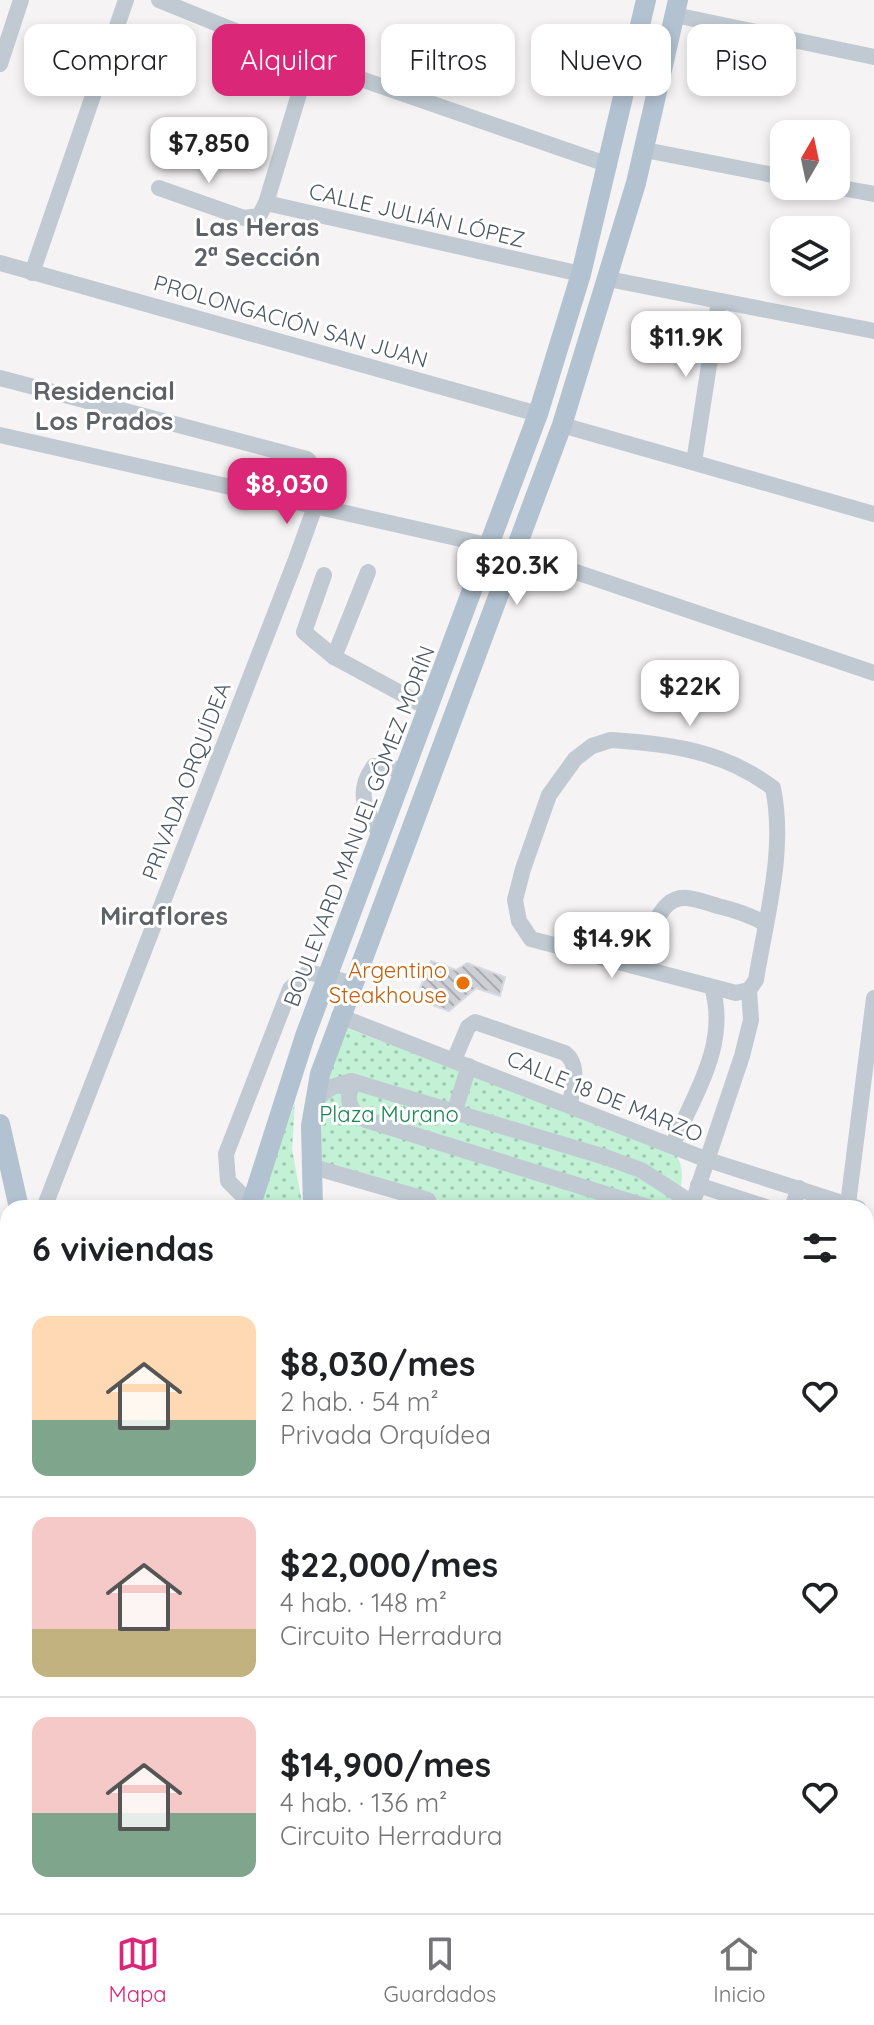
<!DOCTYPE html>
<html lang="es">
<head>
<meta charset="utf-8">
<style>
	:root { --surface:#fff; --page:#f2f2f2; --text:#202124; --muted:#757577; --line:#e0e0e0; --accent:#db2777 }
	body { margin:0; font-family:Quicksand,sans-serif; background:var(--page); color:var(--text); height:100vh; display:flex; flex-direction:column; font-size:30px; white-space:nowrap }
	* { box-sizing:border-box; margin:0 }
	p { font-size:26px; color:var(--muted) }
	.icon { flex:none; width:44px; height:44px; fill:none; stroke:currentColor; stroke-width:2; stroke-linecap:round; stroke-linejoin:round }
	.map { position:relative; flex:1; overflow:hidden }
	.sheet { position:absolute; left:0px; top:1200px; width:874px; height:714px; display:flex; flex-direction:column; background:var(--surface); border-radius:24px 24px 0 0; box-shadow:0 4px 12px #0003 }
	.sheet>* { flex:none }
	.guide { position:absolute; left:24px; top:24px; width:826px; height:72px; display:flex; gap:16px }
	.needle { width:52px; rotate:9deg }
	.controls { position:absolute; left:770px; top:120px; display:grid; gap:16px }
	.controls a { display:grid; place-items:center; width:80px; height:80px; border-radius:16px; background:var(--surface); box-shadow:0 4px 12px #0003; font-size:40px }
	.price { position:absolute; translate:-50% -68px; padding:0 18px; border-radius:16px; background:#fff; color:#222; font-size:26px; line-height:52px; filter:drop-shadow(0 2px 4px #0008) }
	.price::after { content:''; position:absolute; left:50%; top:48px; width:24px; height:18px; margin-left:-12px; background:inherit; clip-path:polygon(0 0,100% 0,50% 100%) }
	.price.on { background:var(--accent); color:#fff }
	ul { padding:0; list-style:none }
	li { display:flex; align-items:center; gap:24px; height:200px; padding:0 32px }
	li+li { border-top:2px solid var(--line) }
	li span { display:grid; place-items:center; flex:none; width:224px; height:160px; border-radius:16px; color:#555 }
	li>.icon { margin-inline-start:auto }
	span .icon { width:96px; height:96px; fill:#fffc; stroke-width:1 }
	li b { font-size:34px }
	h2 { display:flex; justify-content:space-between; align-items:center; height:96px; padding:0 32px; font-size:34px }
	.tag { padding:0 28px; border-radius:16px; background:var(--surface); box-shadow:0 4px 12px #0003; font-size:28px; line-height:72px }
	.tag.on { background:var(--accent); color:#fff }
	.tabs { display:flex; justify-content:space-around; align-items:center; height:112px; border-top:2px solid var(--line); background:var(--surface); font-size:22px; color:var(--muted) }
	.tabs a { display:grid; justify-items:center; gap:4px }
	.tabs .on { color:var(--accent) }
	.map>svg:first-child { display:block }
	.commercial { fill:#fdf9ef }
	.park { fill:url(#park-dots) }
	.building { fill:url(#building-back-hatch); stroke:#d7d9de; stroke-width:2 }
	.lines { fill:none; stroke-linecap:round; stroke-linejoin:round }
	.minor { stroke:#c1cad2; stroke-width:16 }
	.major { stroke:#b3c2d1; stroke-width:20 }
	.food-dot { fill:#e8710a; stroke:#fff; stroke-width:3 }
	.labels { text-anchor:middle; dominant-baseline:central; stroke-width:6; stroke-linejoin:round; paint-order:stroke }
	.street-label { font-size:22px; fill:#4a5661; stroke:#fff }
	.food-label { font-size:22px; fill:#c56008; stroke:#fff; text-anchor:end }
	.park-label { font-size:22px; fill:#17864f; stroke:#fff }
	.quarter-label { font-size:26px; font-weight:bold; fill:#5f6368; stroke:#fff }
</style>
</head>
<body>
<div class="map">
<svg width="874" height="1913" viewBox="0 0 874 1913">
	<defs>
		<pattern id="park-dots" width="8" height="8" patternUnits="userSpaceOnUse" patternTransform="scale(2)"><rect width="8" height="8" fill="#c3f1d5"/><path d="M2 2h.1M6 6h.1" fill="none" stroke="#a0c6b0" stroke-width="1.8" stroke-linecap="round"/></pattern>
		<pattern id="building-back-hatch" width="6" height="6" patternUnits="userSpaceOnUse" patternTransform="scale(2)"><rect width="6" height="6" fill="#cdcfd5"/><path d="M-1 5l2 2M0 0l6 6M5-1l2 2" fill="none" stroke="#a8abb0"/></pattern>
	</defs>
	<rect width="100%" height="100%" fill="#f5f3f3"/>
	<path class="commercial" d="M623,1906H677L675,1913H626Z"/>
	<g class="park">
		<path d="M346,1028L673,1151C688,1169 681,1187 675,1208H465L319,1161L325,1081Z"/>
		<path d="M295,1103L292,1149L303,1208H257Z"/>
	</g>
	<path class="building" d="M431,961L456,970L467,963L505,977L500,996L476,988L449,1011L416,999Z"/>
	<g class="lines">
		<g class="minor">
			<path d="M159,0L309,61L609,165"/>
			<path d="M675,15L874,57"/>
			<path d="M0,64L21,0"/>
			<path d="M645,150L784,177"/>
			<path d="M830,186L874,194"/>
			<path d="M159,188L244,218L259,216L266,203L309,61"/>
			<path d="M266,203L581,274"/>
			<path d="M0,263L538,414"/>
			<path d="M32,273L126,0"/>
			<path d="M608,279L874,331"/>
			<path d="M0,378L307,459L318,472L316,504L295,562L44,1208"/>
			<path d="M562,425L874,514"/>
			<path d="M0,435L514,551L874,673"/>
			<path d="M694,462L719,301"/>
			<path d="M368,572L334,657L428,708"/>
			<path d="M324,575L304,632L334,657"/>
			<path d="M611,740C671,744 724,751 773,788C786,851 766,917 756,980L749,990L736,993L531,939L519,921L515,900L523,869L549,795L575,759L592,746Z"/>
			<path d="M380,834C365,809 355,792 374,766L405,770"/>
			<path d="M648,968C647,945 656,895 687,898C697,899 708,903 718,906C735,910 750,915 766,924"/>
			<path d="M339,1016L705,1159L858,1208"/>
			<path d="M454,1060L468,1027L475,1022L565,1053C581,1066 572,1086 570,1105"/>
			<path d="M314,1100L332,1087L351,1081"/>
			<path d="M455,1110L469,1066"/>
			<path d="M673,1144C695,1093 729,1044 712,987"/>
			<path d="M310,1166L428,1200L432,1208"/>
			<path d="M698,1185L769,1208"/>
			<path d="M251,1204L228,1181L226,1154L290,989L308,972L351,983"/>
			<path d="M848,1204L874,998"/>
			<path d="M651,1208L366,1120C347,1110 347,1101 351,1081L605,1157L641,1170L692,1203"/>
			<path d="M691,1208L742,1056L751,1020L749,990"/>
			<path d="M792,1208L799,1188"/>
			<path d="M866,1367L874,1344"/>
			<path d="M0,1435L8,1476"/>
			<path d="M0,1501L8,1487"/>
			<path d="M0,1682L8,1672"/>
			<path d="M0,1712L8,1718"/>
			<path d="M75,1913L76,1906"/>
		</g>
		<g class="major">
			<path d="M0,1124L19,1208"/>
			<path d="M250,1208L305,1036L538,414L581,274L646,0"/>
			<path d="M313,1208L311,1126L320,1074L562,425L636,183L678,0"/>
			<path d="M0,1238L8,1275"/>
			<path d="M0,1289L8,1292"/>
			<path d="M0,1311L8,1347"/>
			<path d="M0,1368L8,1380"/>
			<path d="M866,1572L874,1575"/>
			<path d="M866,1588L874,1590"/>
			<path d="M132,1906L133,1913"/>
			<path d="M163,1906L164,1913"/>
			<path d="M585,1906L589,1913"/>
			<path d="M612,1906L616,1913"/>
		</g>
	</g>
	<circle class="food-dot" cx="463" cy="983" r="8"/>
	<g class="labels">
		<g class="street-label">
			<text transform="translate(417 215) rotate(13)">CALLE JULIÁN LÓPEZ</text>
			<text transform="translate(291 321) rotate(16)">PROLONGACIÓN SAN JUAN</text>
			<text transform="translate(186 781) rotate(-69)">PRIVADA ORQUÍDEA</text>
			<text transform="translate(359 826) rotate(-69)">BOULEVARD MANUEL GÓMEZ MORÍN</text>
			<text transform="translate(605 1096) rotate(22)">CALLE 18 DE MARZO</text>
		</g>
		<g class="food-label">
			<text x="447" y="970">Argentino<tspan x="447" dy="25">Steakhouse</tspan></text>
		</g>
		<g class="park-label">
			<text x="389" y="1114">Plaza Murano</text>
		</g>
		<g class="quarter-label">
			<text x="257" y="226">Las Heras<tspan x="257" dy="30">2ª Sección</tspan></text>
			<text x="104" y="390">Residencial<tspan x="104" dy="30">Los Prados</tspan></text>
			<text x="164" y="915">Miraflores</text>
		</g>
	</g>
</svg>
<div class="controls">
<a><svg class="needle" viewBox="-14 -14 28 28"><path d="M0-13l5 13h-10z" fill="#e53935"/><path d="M0 13l5-13h-10z" fill="#757577"/></svg></a>
<a><svg class="icon" aria-label="layers" viewBox="0 0 24 24"><path d="M12 4l9 5-9 5-9-5zM3 14l9 5 9-5"/></svg></a>
</div>
<b class="price" style="left:209px;top:185px">$7,850</b>
<b class="price" style="left:686px;top:379px">$11.9K</b>
<b class="price on" style="left:287px;top:526px">$8,030</b>
<b class="price" style="left:517px;top:607px">$20.3K</b>
<b class="price" style="left:690px;top:728px">$22K</b>
<b class="price" style="left:612px;top:980px">$14.9K</b>
<div class="guide">
<a class="tag">Comprar</a>
<a class="tag on">Alquilar</a>
<a class="tag">Filtros</a>
<a class="tag">Nuevo</a>
<a class="tag">Piso</a>
</div>
<section class="sheet">
<h2>6 viviendas<svg class="icon" aria-label="filters" viewBox="0 0 24 24"><path d="M4 7h16M4 17h16"/><circle cx="9" cy="7" r="2"/><circle cx="15" cy="17" r="2"/></svg></h2>
<ul>
<li><span style="background:linear-gradient(#ffd9b3 65%,#7fa58c 0)"><svg class="icon" aria-label="home" viewBox="0 0 24 24"><path d="M3 11l9-7 9 7M6 9v11h12V9"/></svg></span><div><b>$8,030/mes</b><p>2 hab. · 54 m²</p><p>Privada Orquídea</p></div><svg class="icon" aria-label="heart" viewBox="0 0 24 24"><path d="M12 20l-8-8c-3-5 5-10 8-4 3-6 11-1 8 4z"/></svg></li>
<li><span style="background:linear-gradient(#f6c9c9 70%,#c2b280 0)"><svg class="icon" aria-label="home" viewBox="0 0 24 24"><path d="M3 11l9-7 9 7M6 9v11h12V9"/></svg></span><div><b>$22,000/mes</b><p>4 hab. · 148 m²</p><p>Circuito Herradura</p></div><svg class="icon" aria-label="heart" viewBox="0 0 24 24"><path d="M12 20l-8-8c-3-5 5-10 8-4 3-6 11-1 8 4z"/></svg></li>
<li><span style="background:linear-gradient(#f6c9c9 60%,#7fa58c 0)"><svg class="icon" aria-label="home" viewBox="0 0 24 24"><path d="M3 11l9-7 9 7M6 9v11h12V9"/></svg></span><div><b>$14,900/mes</b><p>4 hab. · 136 m²</p><p>Circuito Herradura</p></div><svg class="icon" aria-label="heart" viewBox="0 0 24 24"><path d="M12 20l-8-8c-3-5 5-10 8-4 3-6 11-1 8 4z"/></svg></li>
</ul>
</section>
</div>
<nav class="tabs">
<a class="on"><svg class="icon" aria-label="map" viewBox="0 0 24 24"><path d="M3 6l6-2 6 2 6-2v14l-6 2-6-2-6 2zM9 4v14M15 6v14"/></svg>Mapa</a>
<a><svg class="icon" aria-label="saved" viewBox="0 0 24 24"><path d="M7 4h10v16l-5-4-5 4z"/></svg>Guardados</a>
<a><svg class="icon" aria-label="home" viewBox="0 0 24 24"><path d="M3 11l9-7 9 7M6 9v11h12V9"/></svg>Inicio</a>
</nav>
</body>
</html>
